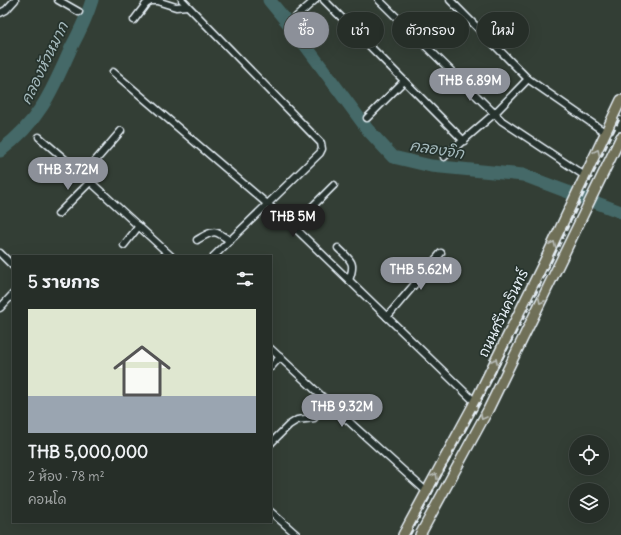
<!DOCTYPE html>
<html lang="th">
<head>
<meta charset="utf-8">
<style>
	:root { --surface:#262e28; --page:#323a34; --text:#f1f3f6; --muted:#a4a8a8; --line:#424a45; --accent:#8c9099 }
	body { margin:0; font-family:Delius,"Playpen Sans Thai",sans-serif; background:var(--page); color:var(--text); height:100vh; display:flex; flex-direction:column; font-size:15px; white-space:nowrap }
	* { box-sizing:border-box; margin:0 }
	p { font-size:13px; color:var(--muted) }
	.icon { flex:none; width:22px; height:22px; fill:none; stroke:currentColor; stroke-width:2; stroke-linecap:round; stroke-linejoin:round }
	.map { position:relative; flex:1; overflow:hidden }
	.side { position:absolute; left:12px; top:255px; width:260px; height:268px; display:flex; flex-direction:column; background:var(--surface); border-radius:0px; box-shadow:0 4px 16px #0002,0 0 0 1px var(--line) }
	.side>* { flex:none }
	.guide { position:absolute; left:284px; top:12px; width:277px; height:36px; display:flex; gap:8px }
	.fabs { position:absolute; left:569px; top:435px; display:grid; gap:8px }
	.fabs a { display:grid; place-items:center; width:40px; height:40px; border-radius:50%; background:var(--surface); box-shadow:0 4px 16px #0002,0 0 0 1px var(--line); font-size:20px }
	.price { position:absolute; translate:-50% -34px; padding:0 9px; border-radius:14px; background:var(--accent); color:#fff; font-size:13px; line-height:26px; filter:drop-shadow(0 1px 2px #0008) }
	.price::after { content:''; position:absolute; left:50%; top:24px; width:12px; height:9px; margin-left:-6px; background:inherit; clip-path:polygon(0 0,100% 0,50% 100%) }
	.price.on { background:#222; color:#fff }
	ul { padding:0; list-style:none }
	li { display:grid; align-content:center; gap:8px; height:212px; padding:0 16px }
	li span { display:grid; place-items:center; height:124px; border-radius:0px; color:#555 }
	li>.icon { margin-inline-start:auto }
	span .icon { width:72px; height:72px; fill:#fffc; stroke-width:1 }
	li b { font-size:17px }
	h2 { display:flex; justify-content:space-between; align-items:center; height:48px; padding:0 16px; font-size:17px }
	.tag { padding:0 14px; border-radius:18px; background:var(--surface); box-shadow:0 4px 16px #0002,0 0 0 1px var(--line); font-size:14px; line-height:36px }
	.tag.on { background:var(--accent); color:#fff }
	.map>svg:first-child { display:block }
	.lines { fill:none; stroke-linecap:round; stroke-linejoin:round }
	.river { stroke:#446968; stroke-width:13 }
	.minor-casing { stroke:#e8f1f8; stroke-width:9 }
	.primary-casing { stroke:#e8f1f8; stroke-width:12 }
	.minor { stroke:#26332d; stroke-width:6 }
	.primary { stroke:#706f59; stroke-width:9 }
	.rail { stroke:#e8f1f8; stroke-width:2; stroke-dasharray:6 3; stroke-linecap:butt }
	.oneway { stroke:#b8bdb8 }
	.labels { text-anchor:middle; dominant-baseline:central; stroke-width:3.5; stroke-linejoin:round; paint-order:stroke }
	.street-label { font-size:14px; fill:#e8f1f8; stroke:#26332d }
	.water-label { font-size:15px; font-style:italic; fill:#a6bbbe; stroke:#26332d }
</style>
</head>
<body>
<div class="map">
<svg width="621" height="535" viewBox="0 0 621 535">
	<rect width="100%" height="100%" fill="#333e35"/>
	<filter id="ink" filterUnits="userSpaceOnUse"><feTurbulence type="fractalNoise" baseFrequency=".025" numOctaves="2"/><feDisplacementMap in="SourceGraphic" scale="8" xChannelSelector="R" yChannelSelector="G"/><feConvolveMatrix kernelMatrix="1 2 1 2 8 2 1 2 1" color-interpolation-filters="sRGB"/></filter>
	<g filter="url(#ink)">
		<g class="lines">
			<g class="river">
				<path d="M269,0L297,34L368,130L393,157L431,166L523,175L621,212"/>
				<path d="M0,151C39,122 52,91 71,48C79,33 87,17 92,0"/>
			</g>
			<g class="minor-casing">
				<g id="minor">
					<path d="M58,0L79,12"/>
					<path d="M182,0L321,143L322,149L320,153L214,256"/>
					<path d="M324,0L464,141"/>
					<path d="M379,0L502,121L585,176"/>
					<path d="M450,0L528,79L606,133"/>
					<path d="M0,13L6,10L15,0"/>
					<path d="M296,17L315,0"/>
					<path d="M134,20L146,4L151,1H157L176,7L187,6"/>
					<path d="M113,72L293,226L475,402"/>
					<path d="M367,118L404,81"/>
					<path d="M39,137L83,175L171,256"/>
					<path d="M444,157L494,114L528,79"/>
					<path d="M83,175L121,131"/>
					<path d="M58,214L91,181"/>
					<path d="M293,226L334,185"/>
					<path d="M197,240C214,230 214,229 230,241"/>
					<path d="M124,245L139,226"/>
					<path d="M338,248C351,261 356,262 349,280"/>
					<path d="M0,253L13,266"/>
					<path d="M0,308L13,294"/>
					<path d="M387,317L441,253"/>
					<path d="M271,349L355,427L427,492"/>
					<path d="M271,367L280,357"/>
					<path d="M271,443L289,425L297,420L314,418L329,403"/>
					<path d="M271,512L297,535"/>
				</g>
			</g>
			<g class="primary-casing">
				<g id="primary">
					<path d="M403,535L475,402L547,256L621,100"/>
					<path d="M420,535L488,410L621,137"/>
				</g>
			</g>
			<use href="#minor" class="minor"/>
			<use href="#primary" class="primary"/>
			<path class="rail" d="M410,535L531,304L621,116"/>
		</g>
		<defs><path id="oneway-chevron" d="M-2-3.5L2.5 0L-2 3.5" fill="none" stroke-width="1.6" stroke-linecap="round" stroke-linejoin="round"/></defs>
		<g class="oneway">
			<use href="#oneway-chevron" transform="translate(597 152) rotate(-64)"/>
			<use href="#oneway-chevron" transform="translate(553 244) rotate(-65)"/>
			<use href="#oneway-chevron" transform="translate(541 301) rotate(116)"/>
			<use href="#oneway-chevron" transform="translate(495 361) rotate(-63)"/>
			<use href="#oneway-chevron" transform="translate(483 417) rotate(119)"/>
			<use href="#oneway-chevron" transform="translate(435 476) rotate(-61)"/>
		</g>
	</g>
	<g class="labels">
		<g class="street-label">
			<text transform="translate(503 313) rotate(-64)">ถนนศรีนครินทร์</text>
		</g>
		<g class="water-label">
			<text transform="translate(44 63) rotate(-64)">คลองหัวหมาก</text>
			<text transform="translate(437 149) rotate(9)">คลองจิก</text>
		</g>
	</g>
</svg>
<div class="fabs">
<a><svg class="icon" aria-label="locate" viewBox="0 0 24 24"><circle cx="12" cy="12" r="6"/><path d="M12 2v4M12 18v4M2 12h4M18 12h4"/></svg></a>
<a><svg class="icon" aria-label="layers" viewBox="0 0 24 24"><path d="M12 4l9 5-9 5-9-5zM3 14l9 5 9-5"/></svg></a>
</div>
<b class="price" style="left:470px;top:102px">THB 6.89M</b>
<b class="price" style="left:68px;top:191px">THB 3.72M</b>
<b class="price on" style="left:293px;top:238px">THB 5M</b>
<b class="price" style="left:421px;top:291px">THB 5.62M</b>
<b class="price" style="left:342px;top:428px">THB 9.32M</b>
<div class="guide">
<a class="tag on">ซื้อ</a>
<a class="tag">เช่า</a>
<a class="tag">ตัวกรอง</a>
<a class="tag">ใหม่</a>
</div>
<section class="side">
<h2>5 รายการ<svg class="icon" aria-label="filters" viewBox="0 0 24 24"><path d="M4 7h16M4 17h16"/><circle cx="9" cy="7" r="2"/><circle cx="15" cy="17" r="2"/></svg></h2>
<ul>
<li><span style="background:linear-gradient(#dfe7d0 70%,#9aa5b1 0)"><svg class="icon" aria-label="home" viewBox="0 0 24 24"><path d="M3 11l9-7 9 7M6 9v11h12V9"/></svg></span><div><b>THB 5,000,000</b><p>2 ห้อง · 78 m²</p><p>คอนโด</p></div></li>
</ul>
</section>
</div>
</body>
</html>
